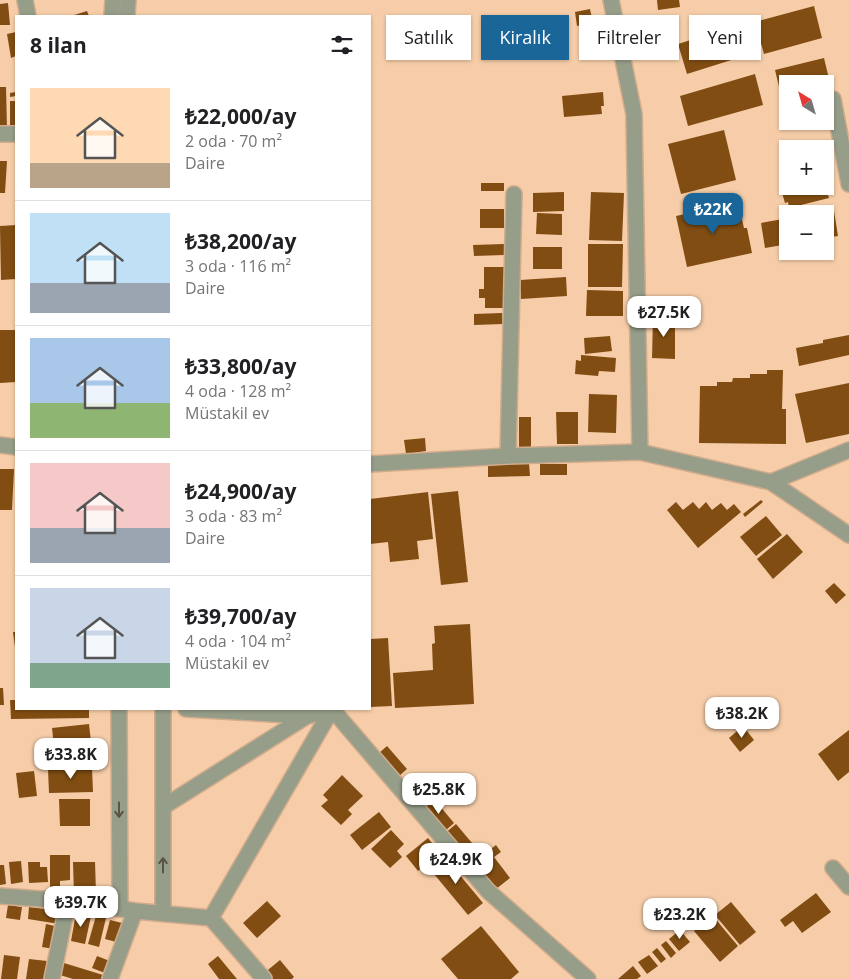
<!DOCTYPE html>
<html lang="tr">
<head>
<meta charset="utf-8">
<style>
	:root { --surface:#fff; --page:#f2f2f2; --text:#202124; --muted:#757577; --line:#e0e0e0; --accent:#1a6699 }
	body { margin:0; font-family:"Open Sans",sans-serif; background:var(--page); color:var(--text); height:100vh; display:flex; flex-direction:column; font-size:19px; white-space:nowrap }
	* { box-sizing:border-box; margin:0 }
	p { font-size:16px; color:var(--muted) }
	.icon { flex:none; width:28px; height:28px; fill:none; stroke:currentColor; stroke-width:2; stroke-linecap:round; stroke-linejoin:round }
	.map { position:relative; flex:1; overflow:hidden }
	.panel { position:absolute; left:15px; top:15px; width:356px; height:695px; display:flex; flex-direction:column; background:var(--surface); border-radius:0px; box-shadow:0 1px 4px #0004 }
	.panel>* { flex:none }
	.banner { position:absolute; left:386px; top:15px; width:388px; height:45px; display:flex; gap:10px }
	.needle { width:32px; rotate:323deg }
	.tools { position:absolute; left:779px; top:75px; display:grid; gap:10px }
	.tools a { display:grid; place-items:center; width:55px; height:55px; border-radius:0px; background:var(--surface); box-shadow:0 1px 4px #0004; font-size:25px }
	.price { position:absolute; translate:-50% -42px; padding:0 11px; border-radius:10px; background:#fff; color:#222; font-size:16px; line-height:32px; filter:drop-shadow(0 1px 2px #0008) }
	.price::after { content:''; position:absolute; left:50%; top:30px; width:15px; height:11px; margin-left:-8px; background:inherit; clip-path:polygon(0 0,100% 0,50% 100%) }
	.price.current { background:var(--accent); color:#fff }
	ul { padding:0; list-style:none }
	li { display:flex; align-items:center; gap:15px; height:125px; padding:0 15px }
	li+li { border-top:1px solid var(--line) }
	li span { display:grid; place-items:center; flex:none; width:140px; height:100px; border-radius:0px; color:#555 }
	li>.icon { margin-inline-start:auto }
	span .icon { width:60px; height:60px; fill:#fffc; stroke-width:1 }
	li b { font-size:21px }
	h2 { display:flex; justify-content:space-between; align-items:center; height:60px; padding:0 15px; font-size:21px }
	.chip { padding:0 18px; border-radius:0px; background:var(--surface); box-shadow:0 1px 4px #0004; font-size:18px; line-height:45px }
	.chip.current { background:var(--accent); color:#fff }
	.map>svg:first-child { display:block }
	.building { fill:#814d12 }
	.lines { fill:none; stroke-linecap:round; stroke-linejoin:round }
	.street-casing { stroke:#d1ac8c; stroke-width:18 }
	.street { stroke:#969d89; stroke-width:15 }
	.oneway { stroke:#595443 }
</style>
</head>
<body>
<div class="map">
<svg width="849" height="979" viewBox="0 0 849 979">
	<rect width="100%" height="100%" fill="#f6cda8"/>
	<g class="building">
		<path d="M657,0H679L680,7L658,10Z"/>
		<path d="M8,3L10,25H0V4Z"/>
		<path d="M814,6L822,38L764,54L755,22Z"/>
		<path d="M590,9L593,23L577,26L575,12Z"/>
		<path d="M87,11L89,16H71Z"/>
		<path d="M735,26L744,56L687,74L678,44Z"/>
		<path d="M16,32V56L11,58L7,34Z"/>
		<path d="M824,58L831,87L825,88V84H788V98L782,99L775,70Z"/>
		<path d="M755,74L763,105L688,126L680,96Z"/>
		<path d="M0,87H6L7,129L0,130Z"/>
		<path d="M16,92V96L10,97V93Z"/>
		<path d="M603,92L604,106H601L602,114L564,117L562,96Z"/>
		<rect x="10" y="101" width="6" height="29"/>
		<path d="M724,130L736,180L681,194L668,144Z"/>
		<path d="M0,161H7L5,193H0Z"/>
		<rect x="481" y="183" width="23" height="8"/>
		<path d="M790,186H825L829,198L789,208L788,202L785,203L781,189Z"/>
		<path d="M564,192V211L533,212V193Z"/>
		<path d="M591,192L624,193L622,241L589,240Z"/>
		<path d="M738,203L744,228H747L752,253L687,267L676,216Z"/>
		<rect x="480" y="209" width="24" height="19"/>
		<path d="M834,211L838,236L825,238V214L821,213Z"/>
		<path d="M537,213L562,214V235L536,234Z"/>
		<path d="M788,218V244L765,248L761,223Z"/>
		<path d="M16,225V279L1,280L0,226Z"/>
		<path d="M504,244V255L474,256L473,245Z"/>
		<path d="M588,244H623L622,287H588Z"/>
		<rect x="533" y="247" width="29" height="22"/>
		<path d="M484,267H504V308H485V298H479V289H484Z"/>
		<path d="M566,277L567,296L521,299L520,280Z"/>
		<path d="M587,290L623,291V316H586Z"/>
		<path d="M502,313L503,324L474,325V314Z"/>
		<path d="M653,317H675V359L652,358Z"/>
		<path d="M0,330H16V382L0,383Z"/>
		<path d="M849,335V355L799,366L796,348L823,343V340Z"/>
		<path d="M610,336L612,351L585,354L584,338Z"/>
		<path d="M581,355L616,358L615,372L599,371L598,376L575,374L576,360L581,361Z"/>
		<path d="M767,370H783L782,409H786V444L699,443L700,386H717V382H732L733,378H750V374H767Z"/>
		<path d="M849,383V434L806,443L795,394Z"/>
		<path d="M589,394L617,395L616,433L588,432Z"/>
		<path d="M556,412H578V444H557Z"/>
		<rect x="519" y="417" width="12" height="31"/>
		<path d="M425,438L426,451L406,454L404,440Z"/>
		<path d="M529,463L530,476L488,477V465Z"/>
		<rect x="540" y="464" width="27" height="11"/>
		<path d="M0,469H14L12,510H0Z"/>
		<path d="M458,491L468,582L441,585L431,494Z"/>
		<path d="M428,492L433,539L417,541L419,559L390,562L388,542L370,544V499Z"/>
		<path d="M761,500L763,502L745,517L743,514Z"/>
		<path d="M676,502L683,510L693,502L699,509L706,502L712,510L721,503L727,510L734,504L741,512L698,548L667,510Z"/>
		<path d="M766,516L782,535L756,556L740,537Z"/>
		<path d="M787,534L803,552L773,579L757,559Z"/>
		<path d="M834,583L846,595L836,604L825,591Z"/>
		<path d="M470,624L474,704L395,708L393,673L433,670L432,644L435,643L434,626Z"/>
		<path d="M13,632H16V647H15Z"/>
		<path d="M388,638L392,706L370,707V639Z"/>
		<path d="M0,688H3L4,705H0Z"/>
		<path d="M10,700H16V709H89V718L11,719Z"/>
		<path d="M89,724L91,742L54,746L52,728Z"/>
		<path d="M743,726L754,740L740,752L729,738Z"/>
		<path d="M849,730V772L838,781L818,754Z"/>
		<path d="M387,746L407,769L398,777L378,754Z"/>
		<path d="M91,747L92,763L49,767L47,751Z"/>
		<path d="M92,768L93,792L49,793L48,769Z"/>
		<path d="M34,771L37,796L19,798L16,773Z"/>
		<path d="M413,774L432,798L423,805L403,781Z"/>
		<path d="M342,775L363,796L348,810L352,814L341,825L321,806L328,800L323,795Z"/>
		<path d="M59,799H90V826H60Z"/>
		<path d="M434,799L454,823L445,831L425,808Z"/>
		<path d="M379,812L391,827L362,850L350,835Z"/>
		<path d="M456,824L472,843L459,853L444,834Z"/>
		<path d="M391,830L404,844L397,851L402,857L390,868L371,849Z"/>
		<path d="M428,838L440,853L418,871L406,856Z"/>
		<path d="M496,845L501,852L494,857L510,878L491,893L470,865Z"/>
		<path d="M50,855H70V880L60,881V893H50Z"/>
		<path d="M444,856L483,903L468,915L429,868Z"/>
		<path d="M21,861L23,882L11,884L9,862Z"/>
		<path d="M28,862H40V867H47L48,882L29,883Z"/>
		<path d="M73,862H95L96,894L74,895Z"/>
		<path d="M0,865H4L6,884L0,885Z"/>
		<path d="M816,893L831,912L802,933L793,921L785,927L780,920Z"/>
		<path d="M267,901L281,916L257,938L243,923Z"/>
		<path d="M731,902L756,932L740,945L715,915Z"/>
		<path d="M8,905L22,907L20,920L6,918Z"/>
		<path d="M29,907L61,911L59,924L28,919Z"/>
		<path d="M76,913L91,916L85,944L71,941Z"/>
		<path d="M96,916L106,918L99,947L88,944Z"/>
		<path d="M713,916L738,946L720,962L694,931Z"/>
		<path d="M110,920L126,924L120,943L105,939Z"/>
		<path d="M46,924L59,927L54,949L42,947Z"/>
		<path d="M481,926L519,972L511,979H458L441,959Z"/>
		<path d="M680,930L690,942L679,951L669,939Z"/>
		<path d="M666,941L676,953L671,958L661,945Z"/>
		<path d="M657,948L666,959L661,963L652,952Z"/>
		<path d="M4,955L20,957L17,979H1Z"/>
		<path d="M649,955L658,966L647,974L638,962Z"/>
		<path d="M97,956L115,963L110,975L92,968Z"/>
		<path d="M218,956L237,979H219L208,964Z"/>
		<path d="M29,959L47,961L45,979H26Z"/>
		<path d="M280,960L294,977L292,979H267L263,974Z"/>
		<path d="M64,963L103,975L101,979H73L60,975Z"/>
		<path d="M633,966L641,976L637,979H618Z"/>
	</g>
	<g class="lines">
		<g class="street-casing">
			<g id="street">
				<path d="M25,0L28,16"/>
				<path d="M611,0L634,114L640,452"/>
				<path d="M112,16L113,0"/>
				<path d="M127,16L128,0"/>
				<path d="M833,99L849,184"/>
				<path d="M0,134H16"/>
				<path d="M0,445L16,447"/>
				<path d="M508,456L514,194"/>
				<path d="M370,464L508,456L640,452L771,482L849,535"/>
				<path d="M771,482L849,450"/>
				<path d="M119,709L120,909"/>
				<path d="M186,709L307,716L332,709L488,891L588,979"/>
				<path d="M163,807L307,716"/>
				<path d="M833,868L849,887"/>
				<path d="M0,896L68,901L135,911L211,918L264,979"/>
				<path d="M163,913V709"/>
				<path d="M211,918L332,709"/>
				<path d="M52,979L68,901"/>
				<path d="M110,979L135,911"/>
			</g>
		</g>
		<use href="#street" class="street"/>
	</g>
	<defs><path id="oneway-shaft" d="M-6 0H5M1.5-3L5.5 0L1.5 3" fill="none" stroke-width="1.6" stroke-linecap="round" stroke-linejoin="round" transform="scale(1.25)"/></defs>
	<g class="oneway">
		<use href="#oneway-shaft" transform="translate(119 810) rotate(90)"/>
		<use href="#oneway-shaft" transform="translate(163 865) rotate(-90)"/>
	</g>
</svg>
<div class="tools">
<a><svg class="needle" viewBox="-14 -14 28 28"><path d="M0-13l5 13h-10z" fill="#e53935"/><path d="M0 13l5-13h-10z" fill="#757577"/></svg></a>
<a>+</a>
<a>−</a>
</div>
<b class="price current" style="left:713px;top:235px">₺22K</b>
<b class="price" style="left:664px;top:338px">₺27.5K</b>
<b class="price" style="left:742px;top:739px">₺38.2K</b>
<b class="price" style="left:71px;top:780px">₺33.8K</b>
<b class="price" style="left:439px;top:815px">₺25.8K</b>
<b class="price" style="left:456px;top:885px">₺24.9K</b>
<b class="price" style="left:81px;top:928px">₺39.7K</b>
<b class="price" style="left:680px;top:940px">₺23.2K</b>
<div class="banner">
<a class="chip">Satılık</a>
<a class="chip current">Kiralık</a>
<a class="chip">Filtreler</a>
<a class="chip">Yeni</a>
</div>
<section class="panel">
<h2>8 ilan<svg class="icon" aria-label="filters" viewBox="0 0 24 24"><path d="M4 7h16M4 17h16"/><circle cx="9" cy="7" r="2"/><circle cx="15" cy="17" r="2"/></svg></h2>
<ul>
<li><span style="background:linear-gradient(#ffd9b3 75%,#b9a48a 0)"><svg class="icon" aria-label="home" viewBox="0 0 24 24"><path d="M3 11l9-7 9 7M6 9v11h12V9"/></svg></span><div><b>₺22,000/ay</b><p>2 oda · 70 m²</p><p>Daire</p></div></li>
<li><span style="background:linear-gradient(#bfe0f5 70%,#9aa5b1 0)"><svg class="icon" aria-label="home" viewBox="0 0 24 24"><path d="M3 11l9-7 9 7M6 9v11h12V9"/></svg></span><div><b>₺38,200/ay</b><p>3 oda · 116 m²</p><p>Daire</p></div></li>
<li><span style="background:linear-gradient(#a9c7e8 65%,#8fb573 0)"><svg class="icon" aria-label="home" viewBox="0 0 24 24"><path d="M3 11l9-7 9 7M6 9v11h12V9"/></svg></span><div><b>₺33,800/ay</b><p>4 oda · 128 m²</p><p>Müstakil ev</p></div></li>
<li><span style="background:linear-gradient(#f6c9c9 65%,#9aa5b1 0)"><svg class="icon" aria-label="home" viewBox="0 0 24 24"><path d="M3 11l9-7 9 7M6 9v11h12V9"/></svg></span><div><b>₺24,900/ay</b><p>3 oda · 83 m²</p><p>Daire</p></div></li>
<li><span style="background:linear-gradient(#c9d6e8 75%,#7fa58c 0)"><svg class="icon" aria-label="home" viewBox="0 0 24 24"><path d="M3 11l9-7 9 7M6 9v11h12V9"/></svg></span><div><b>₺39,700/ay</b><p>4 oda · 104 m²</p><p>Müstakil ev</p></div></li>
</ul>
</section>
</div>
</body>
</html>
